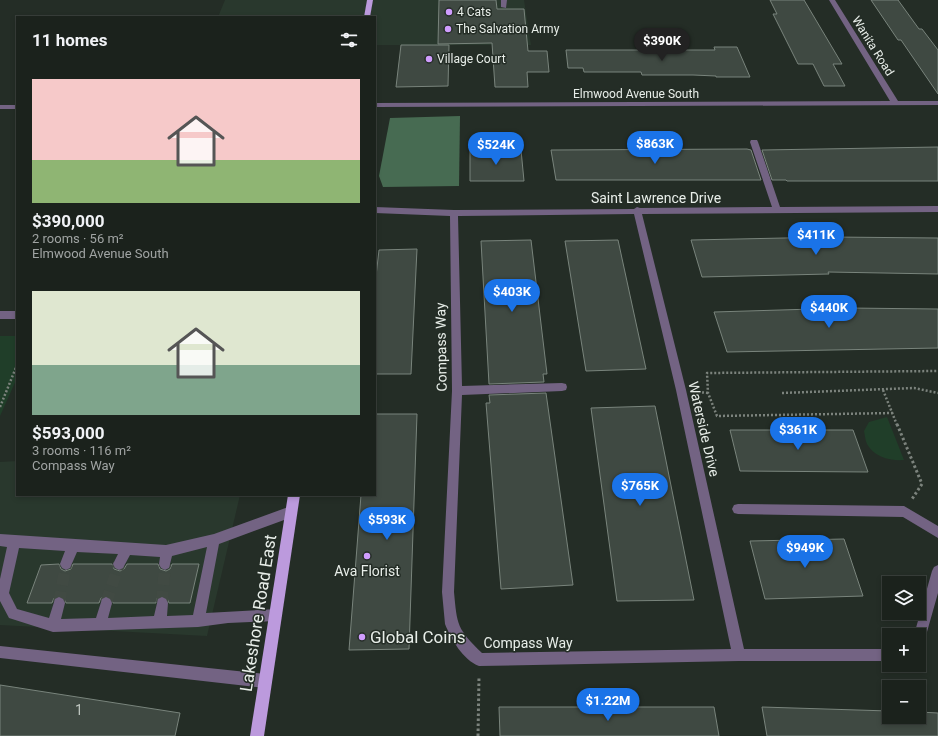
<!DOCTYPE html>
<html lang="en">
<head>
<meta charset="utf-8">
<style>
	:root { --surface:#1b221c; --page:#242a25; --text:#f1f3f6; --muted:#a0a4a3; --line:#393f3b; --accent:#1a73e8 }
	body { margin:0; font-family:Roboto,sans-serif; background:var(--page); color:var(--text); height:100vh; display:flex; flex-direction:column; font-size:15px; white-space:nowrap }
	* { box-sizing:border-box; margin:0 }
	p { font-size:13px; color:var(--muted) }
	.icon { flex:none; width:22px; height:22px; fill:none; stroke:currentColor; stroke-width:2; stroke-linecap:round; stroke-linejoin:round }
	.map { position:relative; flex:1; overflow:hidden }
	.panel { position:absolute; left:16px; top:16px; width:360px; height:480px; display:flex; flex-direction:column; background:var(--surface); border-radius:0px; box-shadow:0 2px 6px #0003,0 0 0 1px var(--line) }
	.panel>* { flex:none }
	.buttons { position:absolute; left:882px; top:576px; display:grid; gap:8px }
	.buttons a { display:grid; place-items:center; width:44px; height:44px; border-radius:0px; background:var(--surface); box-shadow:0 2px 6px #0003,0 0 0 1px var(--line); font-size:20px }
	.price { position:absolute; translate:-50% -34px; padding:0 9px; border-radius:14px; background:var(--accent); color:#fff; font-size:13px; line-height:26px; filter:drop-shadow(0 1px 2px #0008) }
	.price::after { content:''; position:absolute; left:50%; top:24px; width:12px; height:9px; margin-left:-6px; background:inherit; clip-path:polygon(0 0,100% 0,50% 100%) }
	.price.active { background:#222; color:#fff }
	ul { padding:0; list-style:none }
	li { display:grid; align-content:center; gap:8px; height:212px; padding:0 16px }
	li span { display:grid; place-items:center; height:124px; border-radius:0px; color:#555 }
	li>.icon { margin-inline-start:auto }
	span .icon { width:72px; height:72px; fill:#fffc; stroke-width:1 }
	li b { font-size:17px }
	h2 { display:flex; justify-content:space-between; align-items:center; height:48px; padding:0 16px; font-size:17px }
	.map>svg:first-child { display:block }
	.built { fill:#29382d }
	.green { fill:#203e29 }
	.forest { fill:#476b52 }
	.building { fill:#3f4942; stroke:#79847c }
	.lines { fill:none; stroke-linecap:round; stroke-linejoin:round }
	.minor-tunnel { stroke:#414a43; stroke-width:12; stroke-dasharray:12 6; stroke-linecap:butt }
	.path-far1 { stroke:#7c837d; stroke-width:2.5; stroke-dasharray:2 2; stroke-linecap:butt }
	.path { stroke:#7c837d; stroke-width:3; stroke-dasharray:2.5 2.5; stroke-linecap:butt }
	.minor { fill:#736383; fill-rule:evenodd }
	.major { fill:#bc9add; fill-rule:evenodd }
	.poi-dot { fill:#d09dfe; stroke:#242d26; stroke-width:1.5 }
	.labels { text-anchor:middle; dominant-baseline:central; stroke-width:3; stroke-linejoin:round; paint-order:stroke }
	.far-poi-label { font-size:12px; fill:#e8eee9; stroke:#242d26; text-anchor:start }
	.far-street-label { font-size:12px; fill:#e8eee9; stroke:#242d26 }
	.street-label { font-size:14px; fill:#e8eee9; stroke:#242d26 }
	.poi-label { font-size:14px; fill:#e8eee9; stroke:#242d26 }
	.near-number-label { font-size:14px; fill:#bec5bf }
	.near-street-label { font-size:17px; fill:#e8eee9; stroke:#242d26 }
	.near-poi-label { font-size:17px; fill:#e8eee9; stroke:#242d26; text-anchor:start }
</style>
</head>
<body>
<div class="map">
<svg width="938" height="736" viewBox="0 0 938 736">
	<rect width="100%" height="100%" fill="#242d26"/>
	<g class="built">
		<path d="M225,0H524L531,45H375V17H218Z"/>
		<path d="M17,461V495H240L207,636L0,625V462Z"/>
	</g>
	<g class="green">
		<path d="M0,336H17V378L0,416Z"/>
		<path d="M887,417L904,460C890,461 874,457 867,444C865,440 865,435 864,431L869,422Z"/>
	</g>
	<path class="forest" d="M460,116L459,186L383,187L379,176L390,118Z"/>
	<g class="building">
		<path d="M439,0H496L497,9H524L528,51H547L549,72H527L528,87H495L492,43L438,44Z"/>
		<path d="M770,0H804L842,64H833L845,86H824L813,64H798L773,14H777Z"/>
		<path d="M871,0H898L919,29H922L938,50V94L901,40H898Z"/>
		<path d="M401,45H449L448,86L396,87Z"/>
		<path d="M714,47H737L750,77H716V76L693,75H642L641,72H584L583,68H568L566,50H715Z"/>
		<path d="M938,147V181H787L786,180H772L762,150Z"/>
		<path d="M747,149L751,150L761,180H556L551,150Z"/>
		<path d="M470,150H521L524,181H470Z"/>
		<path d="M831,237L938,238V274L828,272L829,274L702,277L691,240Z"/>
		<path d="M531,240L547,374H543L544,382L489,384L481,241Z"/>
		<path d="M618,240L646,369L586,371L565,241Z"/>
		<path d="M417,249L411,374H375V285L379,250Z"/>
		<path d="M847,308L938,309V348L727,352L714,312Z"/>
		<path d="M546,393L573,585L501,589L486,403H490L489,395Z"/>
		<path d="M655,406L694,600L617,601L591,408Z"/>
		<path d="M375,414H417L409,649L349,650L361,495H375Z"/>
		<path d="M730,430H853L868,472L740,471Z"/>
		<path d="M844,539L863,596L765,599L750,541Z"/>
		<path d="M59,564L61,569L65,571L71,569L73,564H112L114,569L120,571L124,569L127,564H158L160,569L166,571L170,569L172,564H199L190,603H169L167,598L163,596L157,598L156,603H113L111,598L107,596L101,598L99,603H66L64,598L60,596L54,598L52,603H27L41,565Z"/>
		<path d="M0,685L180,713L175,736H0Z"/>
		<path d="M499,707H714L719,736H500Z"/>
		<path d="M762,707L889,711V717H919V712L938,713V736H767Z"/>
	</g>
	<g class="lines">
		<g class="minor-tunnel">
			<path d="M59,603L66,564"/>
			<path d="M106,603L119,564"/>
			<path d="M162,603L165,564"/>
		</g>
		<g class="path-far1">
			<path d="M883,390L897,425"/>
			<path d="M698,392L708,393"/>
			<path d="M782,393L914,388L938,393"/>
			<path d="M0,407L17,365"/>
			<path d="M893,413L717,416L708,393L707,373L938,371"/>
		</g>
		<g class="path">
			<path d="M897,424L922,484L912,499"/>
			<path d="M478,736L479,676"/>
		</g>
		<g class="minor">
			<path d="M501,0H507L506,8L501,7Z"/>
			<path d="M829,0H835L898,101H938V105L375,107V103L890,101Z"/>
			<rect x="0" y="105" width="17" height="4"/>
			<path d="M751,140H757L758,142L780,207L938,206V212L642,214L686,390L744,649H889V661H739L479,666C463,660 451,639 445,624L442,592L452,391L450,216L375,213V207L454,210L634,209L637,207L640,208L772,207L750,142ZM634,214L676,390L731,649L482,653C457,629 457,625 454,592L462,395L562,391L566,390L567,387L566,384L562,383L462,386L458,216Z"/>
			<rect x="0" y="311" width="17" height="8"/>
			<path d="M738,504L904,506L938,526V538L903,517L738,514L734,513L732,509L734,505Z"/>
			<path d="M291,506L295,508L297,512L295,516L219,544L206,613L276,609L280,611L282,615L280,619L276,621L228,623L198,627L53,632L9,618L0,601V579L7,547L0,546V534L166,545L214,534ZM207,547L193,615L167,616L168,603L166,599L162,597L158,599L154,616L108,618L112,603L110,599L106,597L102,599L96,618L61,619L65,603L63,599L59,597L55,599L49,618L17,609L9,593L19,548L65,551L60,564L62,568L66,570L70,568L77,552L118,554L113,564L115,568L119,570L123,568L130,555L160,557L159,564L161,568L165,570L169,568L172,556Z"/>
			<path d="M938,565V593L925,639L924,644L919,645V635H914L932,571L934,567Z"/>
			<path d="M0,646L265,674L270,676L272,681L270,686L265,688L0,658Z"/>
		</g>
		<g class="major">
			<path d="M367,0H373L370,17H364Z"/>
			<path d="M288,495H300L264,736H250Z"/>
		</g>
	</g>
	<g class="poi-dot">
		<circle cx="449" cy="12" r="4"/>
		<circle cx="448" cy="29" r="4"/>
		<circle cx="429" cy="59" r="4"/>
		<circle cx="367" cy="556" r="4"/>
		<circle cx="362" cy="637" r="4"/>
	</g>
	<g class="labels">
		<g class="far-poi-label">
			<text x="457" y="12">4 Cats</text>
			<text x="456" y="29">The Salvation Army</text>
			<text x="437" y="59">Village Court</text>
		</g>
		<g class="far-street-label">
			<text transform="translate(873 46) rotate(58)">Wanita Road</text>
			<text x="636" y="94">Elmwood Avenue South</text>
		</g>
		<g class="street-label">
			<text x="656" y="198">Saint Lawrence Drive</text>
			<text transform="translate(441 347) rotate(-91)">Compass Way</text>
			<text transform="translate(704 429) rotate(77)">Waterside Drive</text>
			<text x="528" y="643">Compass Way</text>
		</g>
		<g class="poi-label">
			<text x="367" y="571">Ava Florist</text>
		</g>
		<g class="near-number-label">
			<text x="79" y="710">1</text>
		</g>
		<g class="near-street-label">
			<text transform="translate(258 613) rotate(-81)">Lakeshore Road East</text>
		</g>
		<g class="near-poi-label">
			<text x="370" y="637">Global Coins</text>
		</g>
	</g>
</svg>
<div class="buttons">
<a><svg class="icon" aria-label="layers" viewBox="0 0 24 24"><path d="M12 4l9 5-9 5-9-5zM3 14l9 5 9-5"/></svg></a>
<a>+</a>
<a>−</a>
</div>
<b class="price active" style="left:662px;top:62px">$390K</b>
<b class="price" style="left:655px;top:165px">$863K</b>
<b class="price" style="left:496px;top:166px">$524K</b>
<b class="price" style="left:816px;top:256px">$411K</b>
<b class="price" style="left:512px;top:313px">$403K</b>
<b class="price" style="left:829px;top:329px">$440K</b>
<b class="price" style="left:798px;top:451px">$361K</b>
<b class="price" style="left:640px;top:507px">$765K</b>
<b class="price" style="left:387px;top:541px">$593K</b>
<b class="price" style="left:805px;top:569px">$949K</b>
<b class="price" style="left:608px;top:722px">$1.22M</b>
<section class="panel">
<h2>11 homes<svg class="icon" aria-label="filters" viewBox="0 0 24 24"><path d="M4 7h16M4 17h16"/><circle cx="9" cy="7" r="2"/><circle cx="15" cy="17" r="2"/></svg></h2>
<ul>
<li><span style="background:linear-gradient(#f6c9c9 65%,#8fb573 0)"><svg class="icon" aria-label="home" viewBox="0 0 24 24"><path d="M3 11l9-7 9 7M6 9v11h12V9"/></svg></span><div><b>$390,000</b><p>2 rooms · 56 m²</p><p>Elmwood Avenue South</p></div></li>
<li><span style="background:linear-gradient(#dfe7d0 60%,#7fa58c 0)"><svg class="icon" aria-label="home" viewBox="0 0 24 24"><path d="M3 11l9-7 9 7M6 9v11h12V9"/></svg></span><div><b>$593,000</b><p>3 rooms · 116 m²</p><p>Compass Way</p></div></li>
</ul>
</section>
</div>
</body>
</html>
